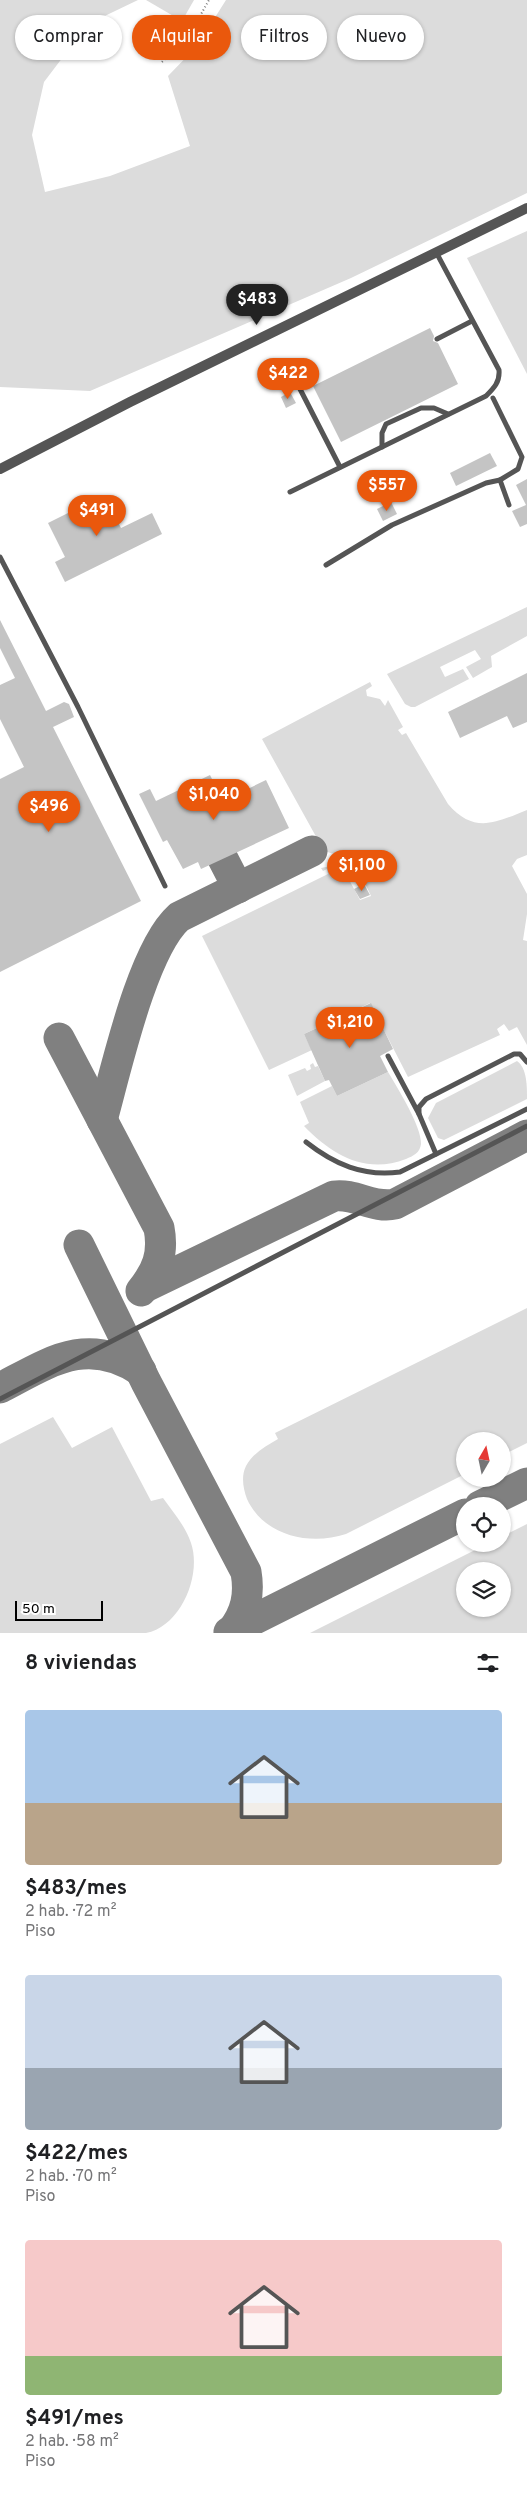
<!DOCTYPE html>
<html lang="es">
<head>
<meta charset="utf-8">
<style>
	:root { --surface:#fff; --page:#f2f2f2; --text:#202124; --muted:#757577; --accent:#ea580c }
	body { margin:0; font-family:Overpass,sans-serif; background:var(--page); color:var(--text); height:100vh; display:flex; flex-direction:column; font-size:19px; white-space:nowrap }
	* { box-sizing:border-box; margin:0 }
	p { font-size:16px; color:var(--muted) }
	.icon { flex:none; width:28px; height:28px; fill:none; stroke:currentColor; stroke-width:2; stroke-linecap:round; stroke-linejoin:round }
	.map { position:relative; height:1633px; overflow:hidden }
	.drawer { display:flex; flex-direction:column; background:var(--surface); flex:1 }
	.drawer>* { flex:none }
	.guide { position:absolute; left:15px; top:15px; width:498px; height:45px; display:flex; gap:10px }
	.needle { width:32px; rotate:9deg }
	.tools { position:absolute; left:456px; top:1432px; display:grid; gap:10px }
	.tools a { display:grid; place-items:center; width:55px; height:55px; border-radius:50%; background:var(--surface); box-shadow:0 1px 4px #0004; font-size:25px }
	.scale { position:absolute; left:15px; bottom:12px; width:88px; box-sizing:border-box; padding-left:5px; border:2px solid #000; border-top:0; font-size:14px; line-height:18px; white-space:nowrap; color:#000; -webkit-text-stroke:4px #fff; paint-order:stroke }
	.price { position:absolute; translate:-50% -42px; padding:0 11px; border-radius:18px; background:var(--accent); color:#fff; font-size:16px; line-height:32px; filter:drop-shadow(0 1px 2px #0008) }
	.price::after { content:''; position:absolute; left:50%; top:30px; width:15px; height:11px; margin-left:-8px; background:inherit; clip-path:polygon(0 0,100% 0,50% 100%) }
	.price.current { background:#222; color:#fff }
	ul { padding:0; list-style:none }
	li { display:grid; align-content:center; gap:10px; height:265px; padding:0 25px }
	li span { display:grid; place-items:center; height:155px; border-radius:5px; color:#555 }
	li>.icon { margin-inline-start:auto }
	span .icon { width:90px; height:90px; fill:#fffc; stroke-width:1 }
	li b { font-size:21px }
	h2 { display:flex; justify-content:space-between; align-items:center; height:60px; padding:0 25px; font-size:21px }
	.tag { padding:0 18px; border-radius:22px; background:var(--surface); box-shadow:0 1px 4px #0004; font-size:18px; line-height:45px }
	.tag.current { background:var(--accent); color:#fff }
	.map>svg:first-child { display:block }
	.green { fill:#dcdcdc; fill-rule:evenodd }
	.lines { fill:none; stroke-linecap:round; stroke-linejoin:round }
	.taxiway { stroke:#808080; stroke-width:31 }
	.building { fill:#c4c4c4 }
	.path { stroke:#777; stroke-width:2; stroke-dasharray:1 2.5; stroke-linecap:butt }
	.lane { stroke:#555; stroke-width:5 }
	.street { stroke:#555; stroke-width:10 }
</style>
</head>
<body>
<div class="map">
<svg width="527" height="1633" viewBox="0 0 527 1633">
	<rect width="100%" height="100%" fill="#fff"/>
	<g class="green">
		<path d="M0,0H138L88,24L44,82L32,135L45,192L110,176L190,146L168,76L197,46L226,0H527V193L351,278L90,391L0,387Z"/>
		<path d="M146,0H194L182,21Z"/>
		<path d="M527,231V374L467,258Z"/>
		<path d="M527,607V636L491,656L492,667L473,678L466,667L481,659L475,650L440,667L445,677L463,669L469,679L415,707H411L405,704L387,674Z"/>
		<path d="M370,682L372,686L366,690L367,696L380,699L385,706L388,700L403,727L398,730L402,735L406,733L448,804C474,834 495,823 527,810V855L517,859L512,866L527,894V914L523,940L527,941V1045L517,1027L509,1031L504,1024L497,1029L500,1035L408,1077L370,1003L304,1034L312,1050L269,1070L202,936L328,874L327,869L323,871L321,868L331,866L339,861L360,900L371,896L354,860L324,851L262,739Z"/>
		<path d="M517,1061C527,1068 527,1086 527,1099L444,1140L438,1138L428,1118L436,1103Z"/>
		<path d="M313,1063L315,1067L318,1066L325,1081L297,1096L288,1075L305,1068L307,1071L311,1069L310,1065Z"/>
		<path d="M388,1072C397,1087 422,1127 421,1144C420,1153 413,1156 406,1159C365,1175 331,1154 304,1126L309,1123L300,1102L332,1086L337,1096Z"/>
		<path d="M527,1308V1443L503,1455L502,1441H465V1474L346,1534C310,1546 264,1536 247,1499C243,1488 241,1476 246,1466C253,1453 266,1446 278,1439L275,1433Z"/>
		<path d="M53,1417L72,1448L112,1427L151,1501L163,1498C173,1512 186,1527 191,1543C202,1575 181,1626 146,1633C133,1633 117,1633 103,1633C69,1633 34,1633 0,1633V1444Z"/>
		<path d="M527,1524V1633H310L487,1544H502L503,1536ZM465,1571H502V1609H465Z"/>
	</g>
	<g class="lines">
		<g class="taxiway">
			<path d="M223,859L238,888"/>
			<path d="M59,1038L159,1228C164,1254 157,1271 141,1291"/>
			<path d="M102,1120C116,1070 142,950 179,917L312,851"/>
			<path d="M79,1245L146,1382L246,1572C250,1595 246,1613 232,1631"/>
			<path d="M145,1287L334,1196C355,1193 374,1209 395,1204L527,1135"/>
			<path d="M0,1388C50,1362 87,1335 141,1371"/>
			<path d="M480,1506L527,1483"/>
			<path d="M229,1632L465,1514"/>
		</g>
	</g>
	<g class="building">
		<path d="M430,328L434,336L433,341L438,343L458,384L341,442L313,386Z"/>
		<path d="M290,392L296,403L286,408L281,397Z"/>
		<path d="M490,453L497,466L456,486L450,473Z"/>
		<path d="M527,479V524L520,527L512,511L526,505L516,485Z"/>
		<path d="M104,495L121,528L152,513L162,534L65,582L55,562L65,557L48,523Z"/>
		<path d="M391,502L397,514L383,521L377,509Z"/>
		<path d="M0,620L46,711L64,702L69,704L74,717L53,727L141,901L0,972V779L24,767L0,719V685L15,678L0,648Z"/>
		<path d="M527,673V722L513,728L507,716L460,738L448,712Z"/>
		<path d="M210,775L223,801L266,780L289,828L201,869L198,862L183,869L167,840L163,842L139,794L150,789L156,801Z"/>
		<path d="M364,884L370,895L360,899L354,889Z"/>
		<path d="M371,1003L393,1049L380,1056L388,1072L337,1096L329,1080L325,1081L304,1034Z"/>
	</g>
	<g class="lines">
		<path class="path" d="M162,62L191,32L209,0"/>
		<g class="lane">
			<path d="M437,339L472,321"/>
			<path d="M300,389L340,467"/>
			<path d="M493,398L522,457L518,469L500,480L509,505"/>
			<path d="M382,447V433L386,424L421,408H434L448,414"/>
			<path d="M290,492L486,396C494,388 500,382 499,370L436,252"/>
			<path d="M0,557L78,707L165,886"/>
			<path d="M326,565L392,525L486,483L500,480"/>
			<path d="M388,1056L419,1114L436,1154"/>
			<path d="M419,1114V1107L426,1099L514,1054H520L527,1062"/>
			<path d="M306,1142C334,1164 363,1177 400,1172L527,1109"/>
			<path d="M0,1399L527,1126"/>
		</g>
		<path class="street" d="M0,469L130,402L527,208"/>
	</g>
</svg>
<div class="tools">
<a><svg class="needle" viewBox="-14 -14 28 28"><path d="M0-13l5 13h-10z" fill="#e53935"/><path d="M0 13l5-13h-10z" fill="#757577"/></svg></a>
<a><svg class="icon" aria-label="locate" viewBox="0 0 24 24"><circle cx="12" cy="12" r="6"/><path d="M12 2v4M12 18v4M2 12h4M18 12h4"/></svg></a>
<a><svg class="icon" aria-label="layers" viewBox="0 0 24 24"><path d="M12 4l9 5-9 5-9-5zM3 14l9 5 9-5"/></svg></a>
</div>
<div class="scale">50 m</div>
<b class="price current" style="left:257px;top:326px">$483</b>
<b class="price" style="left:288px;top:400px">$422</b>
<b class="price" style="left:387px;top:512px">$557</b>
<b class="price" style="left:97px;top:537px">$491</b>
<b class="price" style="left:214px;top:821px">$1,040</b>
<b class="price" style="left:49px;top:833px">$496</b>
<b class="price" style="left:362px;top:892px">$1,100</b>
<b class="price" style="left:350px;top:1049px">$1,210</b>
<div class="guide">
<a class="tag">Comprar</a>
<a class="tag current">Alquilar</a>
<a class="tag">Filtros</a>
<a class="tag">Nuevo</a>
</div>
</div>
<section class="drawer">
<h2>8 viviendas<svg class="icon" aria-label="filters" viewBox="0 0 24 24"><path d="M4 7h16M4 17h16"/><circle cx="9" cy="7" r="2"/><circle cx="15" cy="17" r="2"/></svg></h2>
<ul>
<li><span style="background:linear-gradient(#a9c7e8 60%,#b9a48a 0)"><svg class="icon" aria-label="home" viewBox="0 0 24 24"><path d="M3 11l9-7 9 7M6 9v11h12V9"/></svg></span><div><b>$483/mes</b><p>2 hab. · 72 m²</p><p>Piso</p></div></li>
<li><span style="background:linear-gradient(#c9d6e8 60%,#9aa5b1 0)"><svg class="icon" aria-label="home" viewBox="0 0 24 24"><path d="M3 11l9-7 9 7M6 9v11h12V9"/></svg></span><div><b>$422/mes</b><p>2 hab. · 70 m²</p><p>Piso</p></div></li>
<li><span style="background:linear-gradient(#f6c9c9 75%,#8fb573 0)"><svg class="icon" aria-label="home" viewBox="0 0 24 24"><path d="M3 11l9-7 9 7M6 9v11h12V9"/></svg></span><div><b>$491/mes</b><p>2 hab. · 58 m²</p><p>Piso</p></div></li>
</ul>
</section>
</body>
</html>
